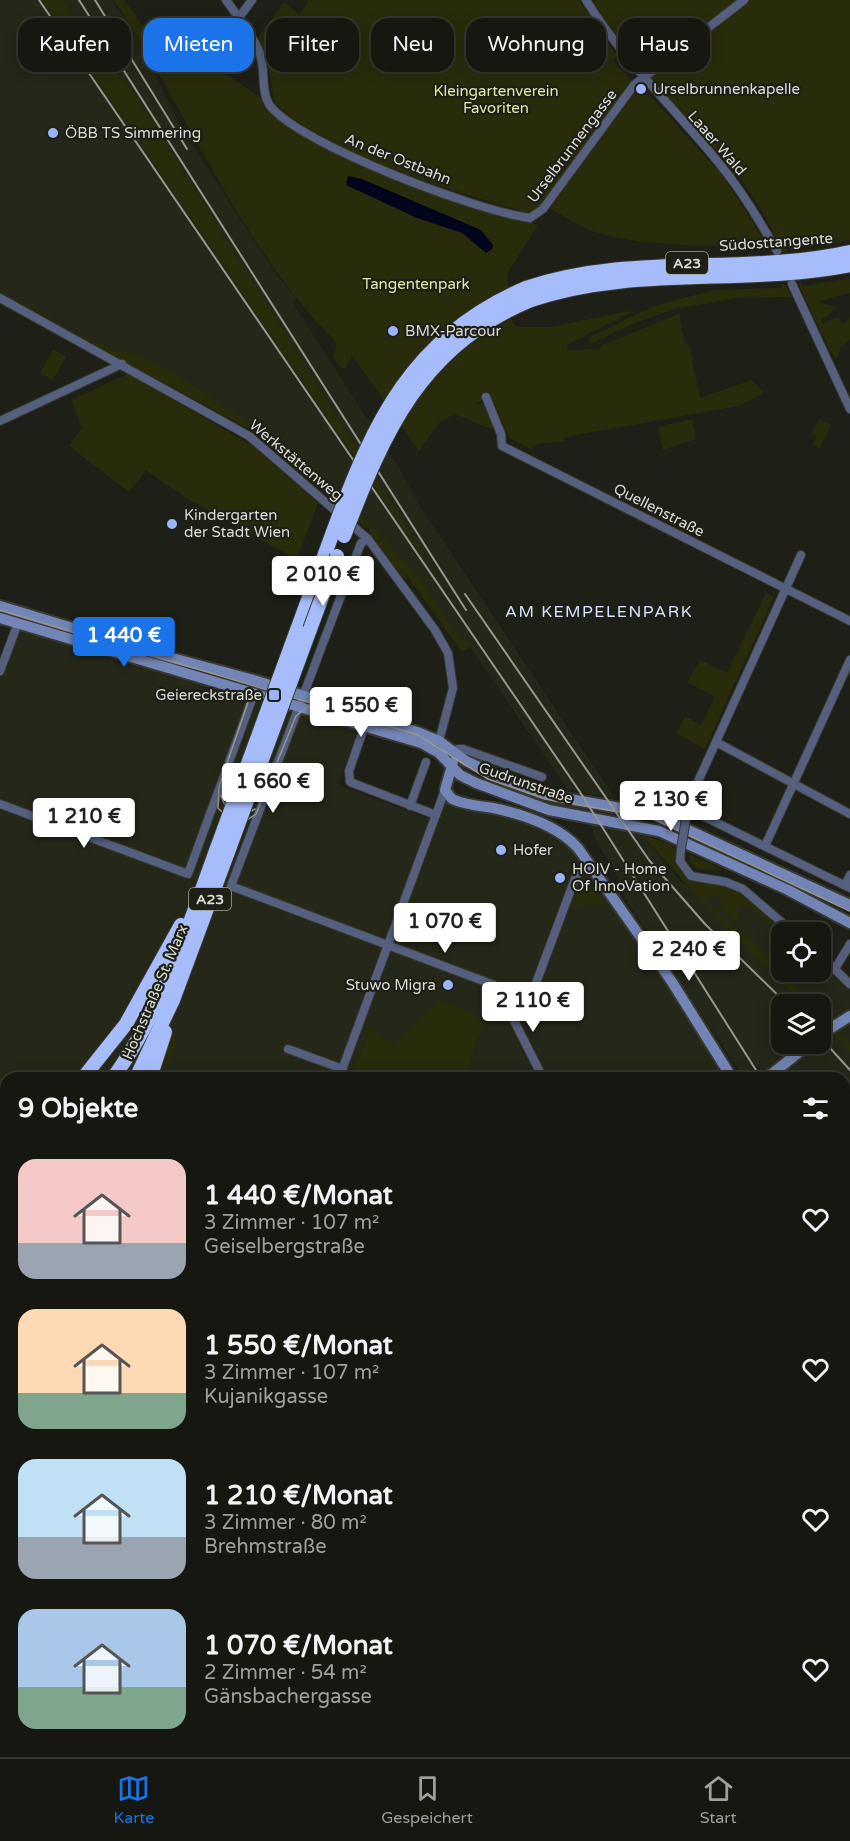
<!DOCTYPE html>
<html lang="de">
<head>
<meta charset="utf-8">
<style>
	:root { --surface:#161710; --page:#23241e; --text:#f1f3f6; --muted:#9e9f9f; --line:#353630; --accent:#1a73e8 }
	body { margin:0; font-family:"Varela Round",sans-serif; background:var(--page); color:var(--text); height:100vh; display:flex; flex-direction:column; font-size:22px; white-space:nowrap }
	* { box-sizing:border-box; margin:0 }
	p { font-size:20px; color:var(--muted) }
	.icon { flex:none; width:33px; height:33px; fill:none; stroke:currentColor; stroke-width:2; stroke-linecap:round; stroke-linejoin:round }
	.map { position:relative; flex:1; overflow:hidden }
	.side { position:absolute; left:0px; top:1072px; width:850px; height:686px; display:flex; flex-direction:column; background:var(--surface); border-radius:18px 18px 0 0; box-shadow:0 3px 15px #0003,0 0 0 2px var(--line) }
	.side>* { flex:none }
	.top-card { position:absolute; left:18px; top:18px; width:814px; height:54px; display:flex; gap:12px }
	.fabs { position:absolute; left:771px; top:922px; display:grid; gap:12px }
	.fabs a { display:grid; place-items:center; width:60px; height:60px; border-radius:12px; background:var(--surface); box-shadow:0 3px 15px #0003,0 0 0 2px var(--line); font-size:30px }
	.price { position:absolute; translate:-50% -51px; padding:0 14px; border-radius:6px; background:#fff; color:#222; font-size:20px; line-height:39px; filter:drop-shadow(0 2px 3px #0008) }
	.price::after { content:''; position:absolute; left:50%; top:36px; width:18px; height:14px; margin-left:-9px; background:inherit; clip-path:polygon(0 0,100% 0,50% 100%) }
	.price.selected { background:var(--accent); color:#fff }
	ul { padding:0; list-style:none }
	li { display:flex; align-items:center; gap:18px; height:150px; padding:0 18px }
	li span { display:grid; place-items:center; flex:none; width:168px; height:120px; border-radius:18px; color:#555 }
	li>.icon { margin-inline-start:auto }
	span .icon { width:72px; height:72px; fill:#fffc; stroke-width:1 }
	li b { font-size:26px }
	h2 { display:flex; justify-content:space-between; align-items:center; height:72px; padding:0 18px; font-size:26px }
	.chip { padding:0 21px; border-radius:18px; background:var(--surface); box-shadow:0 3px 15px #0003,0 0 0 2px var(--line); font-size:21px; line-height:54px }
	.chip.selected { background:var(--accent); color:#fff }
	.tabs { display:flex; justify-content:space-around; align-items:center; height:84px; border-top:2px solid var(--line); background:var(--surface); font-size:16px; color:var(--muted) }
	.tabs a { display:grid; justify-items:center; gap:3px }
	.tabs .selected { color:var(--accent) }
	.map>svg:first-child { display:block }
	.built { fill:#252818; fill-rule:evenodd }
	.green { fill:#292c0b }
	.water { fill:#02041b }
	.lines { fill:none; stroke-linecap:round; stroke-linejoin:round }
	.highway-tunnel { stroke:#3a3b33; stroke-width:14; stroke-dasharray:14 7; stroke-linecap:butt }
	.street-casing { stroke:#383931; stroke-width:10 }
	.secondary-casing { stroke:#383931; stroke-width:14 }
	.highway-casing { stroke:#383931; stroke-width:16 }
	.street { stroke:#54607e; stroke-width:8 }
	.secondary { stroke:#7385b6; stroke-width:10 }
	.highway { stroke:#a7bdfb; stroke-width:14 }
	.tram { stroke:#969790; stroke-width:1.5 }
	.rail { stroke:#969790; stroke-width:2 }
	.street-bridge-casing { stroke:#383931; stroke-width:10; stroke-linecap:butt }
	.secondary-bridge-casing { stroke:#383931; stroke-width:14; stroke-linecap:butt }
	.highway-bridge-casing { stroke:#383931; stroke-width:16; stroke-linecap:butt }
	.street-bridge { stroke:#54607e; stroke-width:8 }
	.secondary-bridge { stroke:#7385b6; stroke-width:10 }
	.highway-bridge { stroke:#a7bdfb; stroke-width:14 }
	.poi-dot { fill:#9ab5fd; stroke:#1e1f16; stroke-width:2 }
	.labels { text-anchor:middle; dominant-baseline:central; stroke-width:4.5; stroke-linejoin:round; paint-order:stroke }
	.shield { fill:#1e1f16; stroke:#a2a39c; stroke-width:1.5 }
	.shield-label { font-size:14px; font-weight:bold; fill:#dadbd5 }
	.poi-label { font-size:15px; fill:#dadbd5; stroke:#1e1f16; text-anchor:start }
	.park-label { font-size:15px; fill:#dfe8a8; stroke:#1e1f16 }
	.street-label { font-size:15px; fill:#dadbd5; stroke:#1e1f16 }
	.neighbourhood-label { font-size:16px; letter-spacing:1.5px; fill:#d7e2fe; stroke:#1e1f16 }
</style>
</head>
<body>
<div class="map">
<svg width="850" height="1757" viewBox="0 0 850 1757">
	<rect width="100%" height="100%" fill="#1e1f16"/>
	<g class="built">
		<path d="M0,0H42L444,587L136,95L86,34L64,0H112L138,39L183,131L278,277L297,299L292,302L401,471L421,508L615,798L568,790L470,647L462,652L408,577L404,579L369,531V527L367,528L253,431L0,294Z"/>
		<path d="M18,623L254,693L257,685L358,716L359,728L338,785L427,818L435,805L465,797L498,805L559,826L593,859L678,983L728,1078H534L529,1069L512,1078H465L485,1020L440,1000L395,1044L371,1027L350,1078H105L85,1070L76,1078H6V1150L0,1146V672Z"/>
		<path d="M591,825L641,834L681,882L694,891L705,887L752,903L791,933H782V972H820L821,956L850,983V1253L844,1243V1078H744L628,903L615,872L596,841ZM782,1005H820V1044H782Z"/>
		<path d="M844,1284L850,1293V1741L845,1744Z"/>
		<path d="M543,1752H829L819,1757H534Z"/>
	</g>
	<g class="green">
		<path d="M42,0H64L86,34L136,95L455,604Z"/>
		<path d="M114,0H124L178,74L197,58L207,67L210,63L261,98L265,109L276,119L327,149L397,182L493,213L538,225L507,274L511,319L516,327H551L629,311L630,313L567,345L568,350L600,349L602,345L679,314L685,344H689L700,398L752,380L764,393L739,406L565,437L563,442L538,443L530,449L510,438L490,394L475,405L483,403L487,406L494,430L454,414L439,423L419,451L352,355L346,368L341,369L333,357L337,343C239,246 189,113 114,0Z"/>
		<path d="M306,0H579L617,56L613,61L633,82L537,211L527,213C454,190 331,156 275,103L265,51L258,37L284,2L299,14L308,3Z"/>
		<path d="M593,0H850V240L787,248V252H783L762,210L736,172L652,79L605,21Z"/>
		<path d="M639,87L644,89L723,176L769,248C716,244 650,249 595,232C579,227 565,217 550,208Z"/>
		<path d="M850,279V293L817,302L838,307L821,320L823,324L838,317L843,324L850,318V340L841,347L837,360L830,351L798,283H801L802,286Z"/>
		<path d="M782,284H785L791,297L737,298L674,309L632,324L591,344L588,338L645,310H651L650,307L714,290L782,288Z"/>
		<path d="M64,329L122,353L126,350L173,372L270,436L328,479L413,570L461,640L469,643L470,647L462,652L408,577L404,579L369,531V527L367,528L356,520L253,431Z"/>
		<path d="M53,349L66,357L53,380L40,373Z"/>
		<path d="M128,374L253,446L318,503L297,560L185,497L146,470L129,492L69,446L82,428L71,400Z"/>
		<path d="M692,419L696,439L663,450L658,427Z"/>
		<path d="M819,419L831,425L820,448L813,444L817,437L812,433Z"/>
		<path d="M766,593L774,597L705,749L677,734L685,716L701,725L715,697L687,682L700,660L727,673Z"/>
		<path d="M641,834L677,847C673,894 712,877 739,891C758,901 774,920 790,933H783L747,904L738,909V921L736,922L720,909L721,901L714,894L708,896V904L706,906Z"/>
		<path d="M689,854L722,869L720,871L696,868L689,861Z"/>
		<path d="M585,877L604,904L573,908L583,878Z"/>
		<path d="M711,907L781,965L779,970L803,993L800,1001L709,911L707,909Z"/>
		<path d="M440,1000L485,1019L465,1078H350L371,1027L395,1044Z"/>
		<path d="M820,1008L850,1042V1051L821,1022Z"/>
		<path d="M172,1034L178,1036L163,1078H157Z"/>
		<path d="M0,1320L6,1330V1653L0,1656Z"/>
		<path d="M127,1752H170L172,1757H125Z"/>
	</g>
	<path class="water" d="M348,176L362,179L481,230L493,245L492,249L486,253L462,233L417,218L346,185Z"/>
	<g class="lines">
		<path class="highway-tunnel" d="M177,1752L179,1757"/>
		<g class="street-casing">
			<g id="street">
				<path d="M226,0C238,17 253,35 260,54C266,71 260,93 271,107C304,146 477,211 530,218L543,209L634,85L744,0"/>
				<path d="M586,0C624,62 677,110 722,167C743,193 760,222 777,251"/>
				<path d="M207,61L252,0"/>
				<path d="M792,284L850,409"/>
				<path d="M0,298L249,436L368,539L435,630L448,653L453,688L439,741"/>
				<path d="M486,397L501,434L502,446L850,621"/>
				<path d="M0,421L122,364"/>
				<path d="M368,539L361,543L231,886L494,985L502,997L543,1078"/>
				<path d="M0,671L18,623"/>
				<path d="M365,725L349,771L350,782L436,815"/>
				<path d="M716,742L850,814"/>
				<path d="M455,754L458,749H463L542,777"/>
				<path d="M666,798L850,888"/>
				<path d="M0,804L188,874L254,694"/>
				<path d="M410,806L426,762"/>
				<path d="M686,819L690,799L801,555"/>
				<path d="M765,846L850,660"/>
				<path d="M681,849L680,861L691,876L726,882L743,889L794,933"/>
				<path d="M845,885L850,875"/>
				<path d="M820,955L850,984"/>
				<path d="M836,967L850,944"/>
				<path d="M502,997H525L533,991L576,876L589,863"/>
				<path d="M288,1049L343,1069"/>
				<path d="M339,1078L445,790"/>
				<path d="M844,1594L850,1591"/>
				<path d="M575,1752L578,1757"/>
				<path d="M120,1757L123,1752"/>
			</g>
		</g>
		<g class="secondary-casing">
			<g id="secondary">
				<path d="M0,606L165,656L257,681L417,732L439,741L466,761L514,783L553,796L654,814L850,905"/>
				<path d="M0,618L421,743L439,753L460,775L476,783L549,810L659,831L788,890L850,923"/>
				<path d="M453,762L445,790L452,799C465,805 479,806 493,808C522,814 558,826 578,848L672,982L732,1078"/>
				<path d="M820,1035L850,1016"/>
				<path d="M844,1261L850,1270"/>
				<path d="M329,1752L332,1757"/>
			</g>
		</g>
		<g class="highway-casing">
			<g id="highway">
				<path d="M526,288C634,252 742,276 850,252"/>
				<path d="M531,300C635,265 744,286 850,265"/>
				<path d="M297,630L333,532"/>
				<path d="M83,1078L126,1024L181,925"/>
				<path d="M113,1078C163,1009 188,927 217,848"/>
				<path d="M136,1078L173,1000L228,852"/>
				<path d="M150,1078L165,1032"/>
				<path d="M0,1177L6,1166"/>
				<path d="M0,1194L6,1189"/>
				<path d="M0,1240L6,1236"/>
				<path d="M0,1260L6,1264"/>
				<path d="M0,1281L6,1283"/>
				<path d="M195,1752L198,1757"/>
				<path d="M206,1752L209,1757"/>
				<path d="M219,1752L222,1757"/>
			</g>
		</g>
		<use href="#street" class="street"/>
		<use href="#secondary" class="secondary"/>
		<use href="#highway" class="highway"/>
		<g class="tram">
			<path d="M0,610L418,735L488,779L545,799L649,817L850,911"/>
			<path d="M268,693L258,694L248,702L219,787L218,808L231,821L244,822L256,814L296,716L307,707L319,705"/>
			<path d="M221,795C224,811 240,818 255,809"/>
		</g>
		<g class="rail">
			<path d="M39,0L580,792L761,1078"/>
			<path d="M79,0L466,610"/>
			<path d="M95,0L187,149"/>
			<path d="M465,594L649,860L705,924L788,1005"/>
			<path d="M820,1037L850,1070"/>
			<path d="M844,1205L850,1215"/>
			<path d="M844,1219L850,1229"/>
			<path d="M844,1233L850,1242"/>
		</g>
		<g class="street-bridge-casing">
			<path id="street-bridge" d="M681,849L686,819"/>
		</g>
		<g class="secondary-bridge-casing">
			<path id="secondary-bridge" d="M767,1078L809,1044"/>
		</g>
		<g class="highway-bridge-casing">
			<g id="highway-bridge">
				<path d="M333,532C373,423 412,336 526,288"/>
				<path d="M344,536C384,432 421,345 531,300"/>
				<path d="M217,848L297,630"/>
				<path d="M228,852L337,556"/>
				<path d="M0,1307L6,1317"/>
			</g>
		</g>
		<use href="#street-bridge" class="street-bridge"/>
		<use href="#secondary-bridge" class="secondary-bridge"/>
		<use href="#highway-bridge" class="highway-bridge"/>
	</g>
	<g class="poi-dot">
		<circle cx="641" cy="89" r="6"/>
		<circle cx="53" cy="133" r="6"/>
		<circle cx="393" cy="331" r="6"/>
		<circle cx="172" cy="524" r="6"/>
		<rect x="268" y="689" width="12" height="12" rx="3"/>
		<circle cx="501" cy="850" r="6"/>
		<circle cx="560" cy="878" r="6"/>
		<circle cx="448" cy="985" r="6"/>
	</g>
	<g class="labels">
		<g class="shield">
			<rect x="666" y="252" width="42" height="22" rx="4.5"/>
			<rect x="189" y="888" width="42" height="22" rx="4.5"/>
		</g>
		<g class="shield-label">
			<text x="687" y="263">A23</text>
			<text x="210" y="899">A23</text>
		</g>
		<g class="poi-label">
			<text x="653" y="89">Urselbrunnenkapelle</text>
			<text x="65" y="133">ÖBB TS Simmering</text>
			<text x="405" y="331">BMX-Parcour</text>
			<text x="184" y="515">Kindergarten<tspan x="184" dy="17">der Stadt Wien</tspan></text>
			<text x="262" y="695" text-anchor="end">Geiereckstraße</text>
			<text x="513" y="850">Hofer</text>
			<text x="572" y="869">HOIV - Home<tspan x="572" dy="17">Of InnoVation</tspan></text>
			<text x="436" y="985" text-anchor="end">Stuwo Migra</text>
		</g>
		<g class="park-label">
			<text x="496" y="91">Kleingartenverein<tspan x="496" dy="17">Favoriten</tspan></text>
			<text x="416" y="284">Tangentenpark</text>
		</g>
		<g class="street-label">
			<text transform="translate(717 143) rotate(49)">Laaer Wald</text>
			<text transform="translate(572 146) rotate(-53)">Urselbrunnengasse</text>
			<text transform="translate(398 159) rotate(22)">An der Ostbahn</text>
			<text transform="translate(776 242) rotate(-4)">Südosttangente</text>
			<text transform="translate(296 460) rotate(40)">Werkstättenweg</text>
			<text transform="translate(659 510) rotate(27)">Quellenstraße</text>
			<text transform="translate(526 783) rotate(19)">Gudrunstraße</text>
			<text transform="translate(155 992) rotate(-67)">Hochstraße St. Marx</text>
		</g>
		<g class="neighbourhood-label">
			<text x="599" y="612">AM KEMPELENPARK</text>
		</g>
	</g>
</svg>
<div class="fabs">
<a><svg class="icon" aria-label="locate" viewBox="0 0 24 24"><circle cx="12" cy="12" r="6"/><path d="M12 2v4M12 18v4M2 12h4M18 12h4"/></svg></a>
<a><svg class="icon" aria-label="layers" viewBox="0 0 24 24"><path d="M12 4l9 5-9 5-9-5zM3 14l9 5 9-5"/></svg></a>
</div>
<b class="price" style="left:323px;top:607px">2 010 €</b>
<b class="price selected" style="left:124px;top:668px">1 440 €</b>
<b class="price" style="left:361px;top:738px">1 550 €</b>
<b class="price" style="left:273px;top:814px">1 660 €</b>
<b class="price" style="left:671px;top:832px">2 130 €</b>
<b class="price" style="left:84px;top:849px">1 210 €</b>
<b class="price" style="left:445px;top:954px">1 070 €</b>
<b class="price" style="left:689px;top:982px">2 240 €</b>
<b class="price" style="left:533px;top:1033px">2 110 €</b>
<div class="top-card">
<a class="chip">Kaufen</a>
<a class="chip selected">Mieten</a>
<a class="chip">Filter</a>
<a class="chip">Neu</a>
<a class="chip">Wohnung</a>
<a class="chip">Haus</a>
</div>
<section class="side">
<h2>9 Objekte<svg class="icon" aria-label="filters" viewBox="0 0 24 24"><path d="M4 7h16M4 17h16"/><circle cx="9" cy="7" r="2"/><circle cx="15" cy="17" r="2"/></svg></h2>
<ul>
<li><span style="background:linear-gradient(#f6c9c9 70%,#9aa5b1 0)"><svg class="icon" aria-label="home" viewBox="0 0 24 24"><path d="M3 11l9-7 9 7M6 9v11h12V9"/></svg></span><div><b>1 440 €/Monat</b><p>3 Zimmer · 107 m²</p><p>Geiselbergstraße</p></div><svg class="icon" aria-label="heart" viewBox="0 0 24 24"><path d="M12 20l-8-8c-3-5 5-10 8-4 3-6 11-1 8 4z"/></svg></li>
<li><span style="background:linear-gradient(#ffd9b3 70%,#7fa58c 0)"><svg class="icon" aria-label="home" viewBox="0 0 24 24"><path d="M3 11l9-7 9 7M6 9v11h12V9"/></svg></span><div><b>1 550 €/Monat</b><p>3 Zimmer · 107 m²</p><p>Kujanikgasse</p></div><svg class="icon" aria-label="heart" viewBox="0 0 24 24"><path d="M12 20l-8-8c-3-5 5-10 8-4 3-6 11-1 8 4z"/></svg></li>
<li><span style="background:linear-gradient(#bfe0f5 65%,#9aa5b1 0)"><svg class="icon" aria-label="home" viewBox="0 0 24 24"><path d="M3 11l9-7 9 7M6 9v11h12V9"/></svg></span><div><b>1 210 €/Monat</b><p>3 Zimmer · 80 m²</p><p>Brehmstraße</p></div><svg class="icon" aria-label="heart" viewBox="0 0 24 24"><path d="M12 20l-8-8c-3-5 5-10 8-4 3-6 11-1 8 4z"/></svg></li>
<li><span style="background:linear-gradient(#a9c7e8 65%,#7fa58c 0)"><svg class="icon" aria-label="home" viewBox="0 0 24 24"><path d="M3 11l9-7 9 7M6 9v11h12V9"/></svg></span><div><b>1 070 €/Monat</b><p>2 Zimmer · 54 m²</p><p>Gänsbachergasse</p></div><svg class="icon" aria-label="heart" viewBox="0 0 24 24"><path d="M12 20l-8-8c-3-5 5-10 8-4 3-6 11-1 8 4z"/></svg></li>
</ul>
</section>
</div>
<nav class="tabs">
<a class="selected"><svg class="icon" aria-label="map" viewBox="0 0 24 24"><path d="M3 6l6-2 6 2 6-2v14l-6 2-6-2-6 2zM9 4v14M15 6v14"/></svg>Karte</a>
<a><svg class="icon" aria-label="saved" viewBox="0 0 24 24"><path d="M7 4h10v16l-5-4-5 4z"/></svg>Gespeichert</a>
<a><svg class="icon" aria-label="home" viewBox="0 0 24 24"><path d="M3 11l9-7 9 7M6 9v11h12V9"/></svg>Start</a>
</nav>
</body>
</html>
